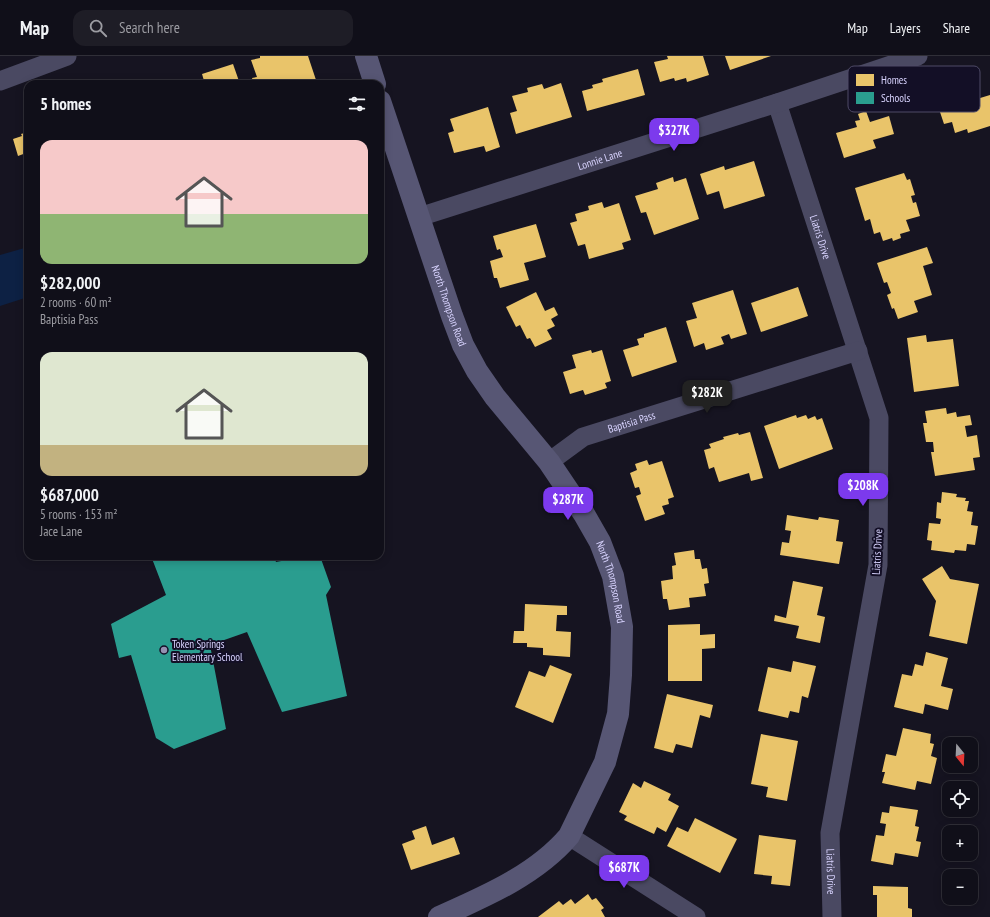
<!DOCTYPE html>
<html lang="en">
<head>
<meta charset="utf-8">
<style>
	:root { --surface:#100f19; --page:#1e1d26; --text:#f1f3f6; --muted:#9c9ca2; --line:#302f38; --accent:#7c3aed }
	body { margin:0; font-family:"PT Sans Narrow",sans-serif; background:var(--page); color:var(--text); height:100vh; display:flex; flex-direction:column; font-size:15px; white-space:nowrap }
	* { box-sizing:border-box; margin:0 }
	p { font-size:13px; color:var(--muted) }
	.icon { flex:none; width:22px; height:22px; fill:none; stroke:currentColor; stroke-width:2; stroke-linecap:round; stroke-linejoin:round }
	.map { position:relative; flex:1; overflow:hidden }
	.details { position:absolute; left:24px; top:24px; width:360px; height:480px; display:flex; flex-direction:column; background:var(--surface); border-radius:12px; box-shadow:0 2px 10px #0003,0 0 0 1px var(--line) }
	.details>* { flex:none }
	.needle { width:26px; rotate:162deg }
	.buttons { position:absolute; left:942px; top:681px; display:grid; gap:8px }
	.buttons a { display:grid; place-items:center; width:36px; height:36px; border-radius:8px; background:var(--surface); box-shadow:0 2px 10px #0003,0 0 0 1px var(--line); font-size:20px }
	.price { position:absolute; translate:-50% -34px; padding:0 9px; border-radius:8px; background:var(--accent); color:#fff; font-size:13px; line-height:26px; filter:drop-shadow(0 1px 2px #0008) }
	.price::after { content:''; position:absolute; left:50%; top:24px; width:12px; height:9px; margin-left:-6px; background:inherit; clip-path:polygon(0 0,100% 0,50% 100%) }
	.price.on { background:#222; color:#fff }
	ul { padding:0; list-style:none }
	li { display:grid; align-content:center; gap:8px; height:212px; padding:0 16px }
	li span { display:grid; place-items:center; height:124px; border-radius:12px; color:#555 }
	li>.icon { margin-inline-start:auto }
	span .icon { width:72px; height:72px; fill:#fffc; stroke-width:1 }
	li b { font-size:17px }
	h2 { display:flex; justify-content:space-between; align-items:center; height:48px; padding:0 16px; font-size:17px }
	header { display:flex; align-items:center; gap:24px; box-sizing:border-box; height:56px; padding:0 20px; background:var(--surface); border-bottom:1px solid var(--line) }
	header strong { font-size:19px }
	nav { display:flex; gap:22px; margin-inline-start:auto; font-size:14px }
	.search { width:280px; height:36px; background:var(--page); display:flex; align-items:center; gap:10px; box-sizing:border-box; padding:0 14px; border-radius:12px; color:var(--muted); font-size:15px }
	.map>svg:first-child { display:block }
	.water { fill:#0d2144 }
	.homes { fill:#e9c46a }
	.schools { fill:#2a9d8f }
	.lines { fill:none; stroke-linecap:round; stroke-linejoin:round }
	.street { stroke:#4a4962; stroke-width:19 }
	.secondary { stroke:#575674; stroke-width:22 }
	.poi-dot { fill:#9591b1; stroke:#130f26; stroke-width:1.5 }
	.labels { text-anchor:middle; dominant-baseline:central; stroke-width:4; stroke-linejoin:round; paint-order:stroke }
	.street-label { font-size:11px; fill:#d9d4ff; stroke:#130f26 }
	.poi-label { font-size:11px; fill:#d9d4ff; stroke:#130f26; text-anchor:start }
	.key { fill:#130f26; stroke:#4e4a67; stroke-width:1 }
	.key-label { font-size:11px; fill:#d9d4ff }
</style>
</head>
<body>
<header>
<strong>Map</strong>
<div class="search"><svg class="icon" aria-label="search" viewBox="0 0 24 24"><circle cx="10" cy="10" r="6"/><path d="M15 15l6 6"/></svg>Search here</div>
<nav><a>Map</a><a>Layers</a><a>Share</a></nav>
</header>
<div class="map">
<svg width="990" height="861" viewBox="0 0 990 861">
	<rect width="100%" height="100%" fill="#161421"/>
	<path class="water" d="M28,191V241L0,250V199Z"/>
	<g class="homes">
		<path d="M260,0H308L317,27L312,28H254L252,22L257,21L251,4L260,2Z"/>
		<path d="M667,0H703L709,19L687,26L686,22L675,25L674,22L660,26L654,6L668,3Z"/>
		<path d="M725,0H771L730,14Z"/>
		<path d="M233,8L240,28H205L202,18Z"/>
		<path d="M638,13L645,39L587,55L582,35L593,32L592,29L603,26L602,23Z"/>
		<path d="M561,27L572,61L516,78L510,57L517,55L512,40L528,36L527,32L542,28L544,33Z"/>
		<path d="M963,31L967,46L990,39V70L968,77L967,73L955,77L952,66L944,68L936,44L946,42L945,37Z"/>
		<path d="M488,51L500,91L486,96L484,90L454,97L448,77L454,75L450,63Z"/>
		<path d="M866,55L870,66L889,60L894,78L873,84L876,92L844,102L836,77L857,71L855,65L860,64L858,58Z"/>
		<path d="M28,76V101L26,97L18,100L13,83L22,80L21,78Z"/>
		<path d="M754,105L765,140L724,153L719,135L707,139L700,118L724,110L725,114Z"/>
		<path d="M904,117L907,124L910,123L915,139L911,140L913,147L916,146L920,160L906,164L910,175L900,178L901,182L893,185L892,182L883,185L880,176L874,178L870,163L865,165L855,132Z"/>
		<path d="M673,121L674,126L686,122L699,163L654,179L646,156L641,157L635,140L658,133L656,127Z"/>
		<path d="M602,146L604,152L619,147L631,184L622,187L624,193L589,203L585,188L578,190L570,167L577,165L575,158L589,154L588,150Z"/>
		<path d="M536,168L546,201L524,207L529,224L500,232L497,222H494L490,205L503,201L500,193L497,194L493,180Z"/>
		<path d="M927,191L933,207L923,210L932,239L914,245L918,256L898,263L894,252L892,253L887,239L891,237L887,226L884,227L877,207Z"/>
		<path d="M798,231L808,260L761,276L751,247Z"/>
		<path d="M733,234L747,278L731,283L729,278L721,281L724,288L706,294L704,287L694,291L686,265L697,262L692,247Z"/>
		<path d="M536,236L545,255L554,251L558,259L551,263L555,270L547,274L552,283L535,291L530,282L527,283L520,269L516,271L506,251Z"/>
		<path d="M666,271L677,306L632,321L623,294L639,289L637,283L644,281V278Z"/>
		<path d="M926,279L927,286L953,283L959,330L914,336L907,282Z"/>
		<path d="M591,294L592,297L602,294L611,325L605,327L607,332L585,339L583,334L570,338L563,316L576,312L572,299Z"/>
		<path d="M946,352L947,358L956,356L957,361L970,359L972,369L965,370L967,381L977,379L980,401L973,402L975,414L935,420L931,396H934L933,386H926L923,367H927L925,355Z"/>
		<path d="M796,359L797,362L806,359L808,363L815,360L817,364L822,362L833,393L779,413L764,370Z"/>
		<path d="M750,376L763,422L751,425L749,417L719,426L714,411L709,413L704,394L711,392L709,388L724,383L723,381L738,377L739,379Z"/>
		<path d="M647,404L649,409L662,405L674,441L668,443L669,448L662,450L665,458L645,465L636,440L641,438L639,431L635,432L630,417L637,414L635,408Z"/>
		<path d="M942,436L957,438L956,441L966,442L965,445H969L967,455L973,456L971,469L978,470L975,489L967,488L966,495L955,494L954,497L931,494L932,485L927,484L929,467L940,468L941,463L936,462L937,446L941,447Z"/>
		<path d="M787,459L818,464L819,461L839,464L836,485L843,486L839,508L780,499L782,486L789,487L791,475L785,474Z"/>
		<path d="M694,494L695,503H700L702,513L707,512L709,527L704,528L706,540L689,542L690,551L669,554L667,543H663L661,525L673,523L672,510L676,509L674,497Z"/>
		<path d="M942,510L950,523L979,528L967,588L929,580L936,545L922,523Z"/>
		<path d="M793,525L823,531L817,559L825,561L820,587L796,582L799,570L774,565L775,559L786,562Z"/>
		<path d="M525,548L567,550V559H557L556,575L571,576L570,601L543,599V592L527,591V587H513L514,575H524Z"/>
		<path d="M700,568V579L715,578V592L702,593V625H668V569Z"/>
		<path d="M926,596L948,602L941,630L953,633L948,654L925,648L923,658L894,651L902,618L912,620L915,608L923,610Z"/>
		<path d="M793,605L816,610L808,642L802,640L799,657L790,655L788,662L758,655L768,611L791,616Z"/>
		<path d="M550,609L572,618L553,667L515,651L529,615L545,621Z"/>
		<path d="M667,638L713,649L710,662L700,659L692,692L676,688L673,697L654,692Z"/>
		<path d="M903,672L931,678L930,687L934,688L931,700L937,702L931,728L917,725L915,734L882,727L885,716H882L886,698L896,700Z"/>
		<path d="M761,678L798,685L787,745L766,741L768,731L751,728Z"/>
		<path d="M644,725L671,738L668,744L679,750L666,776L657,771L654,778L624,764L627,760L619,756L633,727L641,732Z"/>
		<path d="M890,750L918,754L915,770L919,771L916,785L921,786L918,801L895,797L893,809L871,805L876,779L884,780L886,768L880,767L882,756L889,757Z"/>
		<path d="M695,762L737,783L720,817L667,790L677,771L688,776Z"/>
		<path d="M426,770L432,789L454,781L460,798L411,814L402,788L415,783L412,775Z"/>
		<path d="M759,779L796,784L790,830L771,828L772,820L754,818Z"/>
		<path d="M873,830L908,831V852L912,853V861H877V839H873Z"/>
		<path d="M588,838L592,844L596,842L604,852L601,854L605,861H538L559,845L563,849L571,843L575,848Z"/>
	</g>
	<path class="schools" d="M151,500H274L276,506L308,500H320L331,531L326,539L347,640L282,656L247,576L210,589L226,673L174,693L156,682L131,599L119,602L111,568L166,539Z"/>
	<g class="lines">
		<g class="street">
			<path d="M0,25L67,0"/>
			<path id="s1" d="M777,47L879,362L878,509L830,777L832,861"/>
			<path id="s2" d="M419,161L777,47L918,0"/>
			<path id="s3" d="M549,406L583,381L858,295"/>
			<path d="M569,780L696,861"/>
		</g>
		<g class="secondary">
			<path d="M366,0L375,28"/>
			<path id="s4" d="M380,45L452,260L463,289L477,315L495,341L549,406L584,458L600,486L613,520L622,571L621,619L618,658L605,706L569,780C536,819 484,841 439,861"/>
		</g>
	</g>
	<circle class="poi-dot" cx="164" cy="594" r="4"/>
	<g class="labels">
		<g class="street-label">
			<text stroke="none"><textPath href="#s2" startOffset="190">Lonnie Lane</textPath></text>
			<text stroke="none"><textPath href="#s1" startOffset="141">Liatris Drive</textPath></text>
			<text stroke="none"><textPath href="#s4" startOffset="216">North Thompson Road</textPath></text>
			<text stroke="none"><textPath href="#s3" startOffset="93">Baptisia Pass</textPath></text>
			<text transform="translate(877 496) rotate(-87)">Liatris Drive</text>
			<text stroke="none"><textPath href="#s4" startOffset="540">North Thompson Road</textPath></text>
			<text stroke="none"><textPath href="#s1" startOffset="789">Liatris Drive</textPath></text>
		</g>
		<g class="poi-label">
			<text x="172" y="588">Token Springs<tspan x="172" dy="13">Elementary School</tspan></text>
		</g>
	</g>
	<rect x="848" y="10" width="132" height="46" rx="6" class="key"/>
	<rect x="856" y="18" width="18" height="12" fill="#e9c46a"/>
	<rect x="856" y="36" width="18" height="12" fill="#2a9d8f"/>
	<g class="key-label">
		<text x="881" y="28">Homes</text>
		<text x="881" y="46">Schools</text>
	</g>
</svg>
<div class="buttons">
<a><svg class="needle" viewBox="-14 -14 28 28"><path d="M0-13l5 13h-10z" fill="#e53935"/><path d="M0 13l5-13h-10z" fill="#9c9ca2"/></svg></a>
<a><svg class="icon" aria-label="locate" viewBox="0 0 24 24"><circle cx="12" cy="12" r="6"/><path d="M12 2v4M12 18v4M2 12h4M18 12h4"/></svg></a>
<a>+</a>
<a>−</a>
</div>
<b class="price" style="left:674px;top:96px">$327K</b>
<b class="price on" style="left:707px;top:358px">$282K</b>
<b class="price" style="left:863px;top:451px">$208K</b>
<b class="price" style="left:568px;top:465px">$287K</b>
<b class="price" style="left:624px;top:833px">$687K</b>
<section class="details">
<h2>5 homes<svg class="icon" aria-label="filters" viewBox="0 0 24 24"><path d="M4 7h16M4 17h16"/><circle cx="9" cy="7" r="2"/><circle cx="15" cy="17" r="2"/></svg></h2>
<ul>
<li><span style="background:linear-gradient(#f6c9c9 60%,#8fb573 0)"><svg class="icon" aria-label="home" viewBox="0 0 24 24"><path d="M3 11l9-7 9 7M6 9v11h12V9"/></svg></span><div><b>$282,000</b><p>2 rooms · 60 m²</p><p>Baptisia Pass</p></div></li>
<li><span style="background:linear-gradient(#dfe7d0 75%,#c2b280 0)"><svg class="icon" aria-label="home" viewBox="0 0 24 24"><path d="M3 11l9-7 9 7M6 9v11h12V9"/></svg></span><div><b>$687,000</b><p>5 rooms · 153 m²</p><p>Jace Lane</p></div></li>
</ul>
</section>
</div>
</body>
</html>
